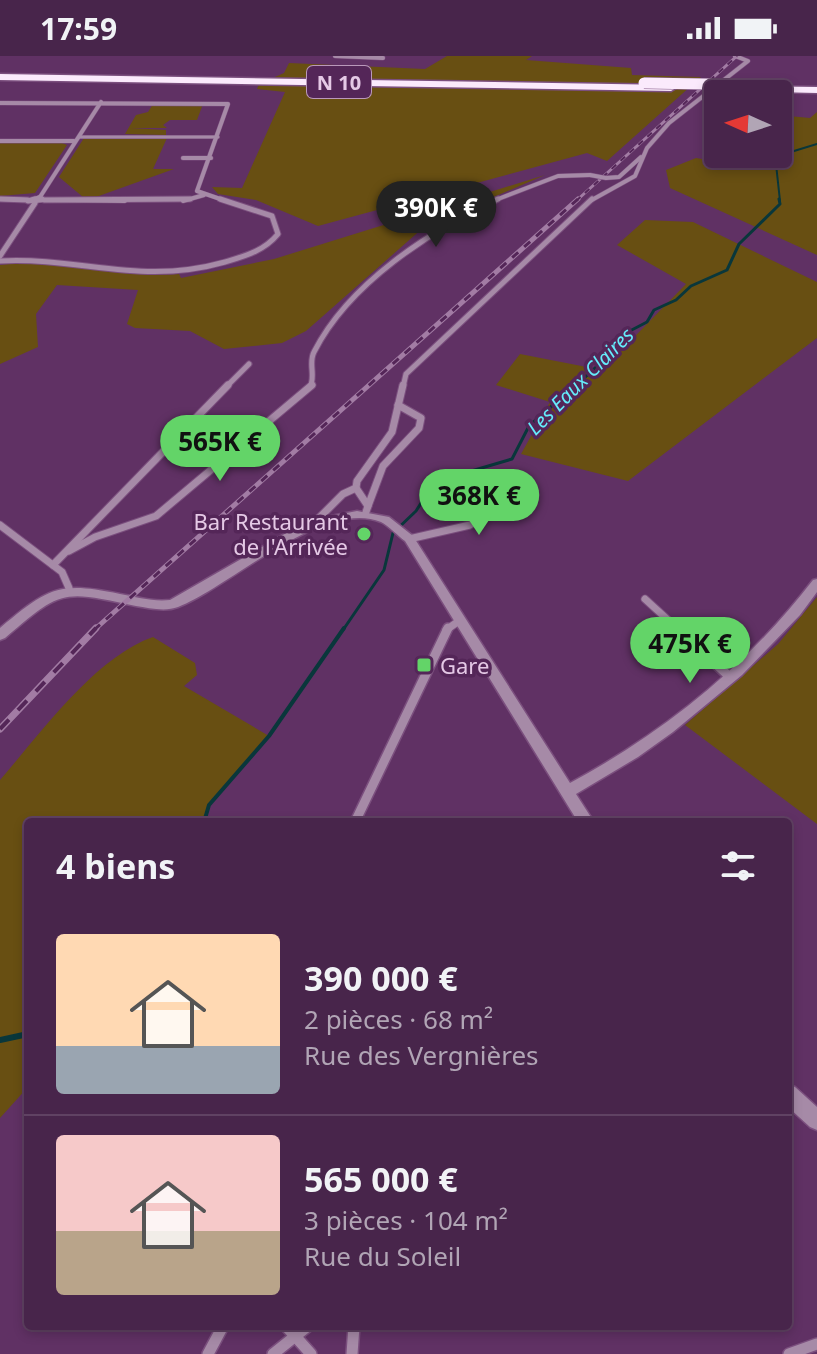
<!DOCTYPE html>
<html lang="fr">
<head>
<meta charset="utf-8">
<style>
	:root { --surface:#48254b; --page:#4f2d52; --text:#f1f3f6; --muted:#b1a5b5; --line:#604263; --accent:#63d468 }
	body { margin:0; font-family:"Noto Sans",sans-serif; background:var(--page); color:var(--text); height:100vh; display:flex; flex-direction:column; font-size:30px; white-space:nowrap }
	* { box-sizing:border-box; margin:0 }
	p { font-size:26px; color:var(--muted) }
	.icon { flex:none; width:44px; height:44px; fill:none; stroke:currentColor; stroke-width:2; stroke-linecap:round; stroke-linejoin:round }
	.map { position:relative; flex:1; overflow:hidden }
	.drawer { position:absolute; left:24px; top:762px; width:768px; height:512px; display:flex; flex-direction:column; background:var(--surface); border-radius:8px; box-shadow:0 4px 12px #0003,0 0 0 2px var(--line) }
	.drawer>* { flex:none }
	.needle { width:52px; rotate:273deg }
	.buttons { position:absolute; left:704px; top:24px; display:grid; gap:16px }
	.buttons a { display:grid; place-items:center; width:88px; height:88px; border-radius:8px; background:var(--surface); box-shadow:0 4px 12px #0003,0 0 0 2px var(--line); font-size:40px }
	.price { position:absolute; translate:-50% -68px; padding:0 18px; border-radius:28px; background:var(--accent); color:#111; font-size:26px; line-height:52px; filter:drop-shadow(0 2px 4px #0008) }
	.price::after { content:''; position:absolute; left:50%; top:48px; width:24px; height:18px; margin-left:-12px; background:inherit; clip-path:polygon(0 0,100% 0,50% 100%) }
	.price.on { background:#222; color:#fff }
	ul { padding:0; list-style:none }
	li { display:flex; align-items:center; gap:24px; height:200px; padding:0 32px }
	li+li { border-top:2px solid var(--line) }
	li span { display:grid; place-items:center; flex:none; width:224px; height:160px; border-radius:8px; color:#555 }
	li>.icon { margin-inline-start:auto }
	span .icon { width:96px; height:96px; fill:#fffc; stroke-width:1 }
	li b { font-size:34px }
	h2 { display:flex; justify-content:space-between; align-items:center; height:96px; padding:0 32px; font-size:34px }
	.status { display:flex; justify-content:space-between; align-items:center; height:56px; padding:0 40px; background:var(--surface); direction:ltr }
	.status svg { height:22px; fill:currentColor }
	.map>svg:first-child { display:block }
	.green { fill:#684f12 }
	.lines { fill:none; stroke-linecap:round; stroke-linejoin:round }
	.stream-far3 { stroke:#09373b; stroke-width:2 }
	.stream-far2 { stroke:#09373b; stroke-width:3 }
	.stream-far1 { stroke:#09373b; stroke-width:4 }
	.stream { stroke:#09373b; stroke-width:6 }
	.pedestrian-casing { stroke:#7b4f7e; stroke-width:4 }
	.minor-far4-casing { stroke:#7b4f7e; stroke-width:5 }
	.minor-far3-casing { stroke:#7b4f7e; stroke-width:7 }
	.minor-far2-casing { stroke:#7b4f7e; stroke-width:9 }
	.minor-far1-casing { stroke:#7b4f7e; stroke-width:12 }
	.minor-casing { stroke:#7b4f7e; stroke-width:14 }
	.tertiary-casing { stroke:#7b4f7e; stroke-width:3 }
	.trunk-casing { stroke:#7b4f7e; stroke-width:3 }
	.pedestrian { stroke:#a68aa7; stroke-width:3 }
	.minor-far4 { stroke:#a68aa7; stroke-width:4 }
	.minor-far3 { stroke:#a68aa7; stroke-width:5 }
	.minor-far2 { stroke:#a68aa7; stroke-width:7 }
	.minor-far1 { stroke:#a68aa7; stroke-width:9 }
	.minor { stroke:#a68aa7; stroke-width:11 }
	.tertiary { fill:#a68aa7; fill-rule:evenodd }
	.trunk { fill:#fbeafc; fill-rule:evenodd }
	.rail-far2-casing { stroke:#a27ca4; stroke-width:3 }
	.rail-far1-casing { stroke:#a27ca4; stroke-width:5 }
	.rail-casing { stroke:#a27ca4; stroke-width:7 }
	.rail-far2 { stroke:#542658; stroke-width:2; stroke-dasharray:6; stroke-linecap:butt }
	.rail-far1 { stroke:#542658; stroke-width:3; stroke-dasharray:8; stroke-linecap:butt }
	.rail { stroke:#542658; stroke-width:4; stroke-dasharray:13; stroke-linecap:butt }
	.minor-bridge-casing { stroke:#7b4f7e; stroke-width:5; stroke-linecap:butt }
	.trunk-bridge-casing { stroke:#7b4f7e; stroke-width:12; stroke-linecap:butt }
	.minor-bridge { stroke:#a68aa7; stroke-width:4 }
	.trunk-bridge { stroke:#fbeafc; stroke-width:11 }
	.poi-dot { fill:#63d468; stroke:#542658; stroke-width:3 }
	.labels { text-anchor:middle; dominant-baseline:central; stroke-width:7; stroke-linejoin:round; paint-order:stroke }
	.shield { fill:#542658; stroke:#ba98bb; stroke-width:2 }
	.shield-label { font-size:20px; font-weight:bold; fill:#e5c9e6 }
	.far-water-label { font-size:20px; font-style:italic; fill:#65edfb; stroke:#542658 }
	.poi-label { font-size:22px; fill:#e5c9e6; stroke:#542658; text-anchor:end }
</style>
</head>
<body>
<div class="status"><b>17:59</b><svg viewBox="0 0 49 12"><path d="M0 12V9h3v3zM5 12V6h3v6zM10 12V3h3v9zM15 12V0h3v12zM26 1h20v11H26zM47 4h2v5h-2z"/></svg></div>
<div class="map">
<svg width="817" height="1298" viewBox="0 0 817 1298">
	<rect width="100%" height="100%" fill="#603164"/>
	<g class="green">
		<path d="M447,0H532L526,4L631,12L632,19L701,21L607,105L587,97L318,170L256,144L218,138L212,131L242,132L285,36L257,33L259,28L284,17L289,7L425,13Z"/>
		<path d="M153,48H203L197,64H170L163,69L167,72H131L166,74V79L125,78L136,59L148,56Z"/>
		<path d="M817,56V199L670,132L666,114L696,102L762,113L777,100L772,98H778V59L810,62Z"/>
		<path d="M84,82H167L153,113H174L96,141H83L59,121Z"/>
		<path d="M0,86L62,87L67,89L35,137L0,140Z"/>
		<path d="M545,119L424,171L306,275L282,287L224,293L190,275L135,272L127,268L138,234L57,229L36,258L38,291L0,308V209C60,202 119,222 179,218L181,222L274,203Z"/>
		<path d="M645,164L693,166L817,226V282L628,425L521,398L550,346L496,329L520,298L602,314L686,228L617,189Z"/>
		<path d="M817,541V768L685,669L778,588Z"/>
		<path d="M153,581L195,607L197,619L184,630L269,680L209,749L204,766H28V1031L0,1062V724C40,678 95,601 153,581Z"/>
	</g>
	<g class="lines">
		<path class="stream-far3" d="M780,145L776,108L794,95L817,88"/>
		<path class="stream-far2" d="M343,574L384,514L393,477L416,455L430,433L451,421L512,403L529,370L609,300L624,278L647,266L654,254L676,244L691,230L727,214L739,188L780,148L779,143"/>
		<path class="stream-far1" d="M204,766L209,749L269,680L344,572"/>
		<path class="stream" d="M0,984L28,978"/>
		<g class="pedestrian-casing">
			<path id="pedestrian" d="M79,81H218"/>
		</g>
		<g class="minor-far4-casing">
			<g id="minor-far4">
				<path d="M335,0L383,2"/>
				<path d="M0,47L228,48L197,135L226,145"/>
				<path d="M0,85H74"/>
				<path d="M183,102H211"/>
				<path d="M606,122L619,121L641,101"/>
				<path d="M40,141L101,46"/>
				<path d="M0,143L28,144"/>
				<path d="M44,144L125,145"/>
				<path d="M29,145L40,141L44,144L35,145"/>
				<path d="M183,145L204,139"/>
				<path d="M493,145L558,120L590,119"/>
				<path d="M590,145L635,120L647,92L669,67L748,5L735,0"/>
			</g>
		</g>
		<g class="minor-far3-casing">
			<g id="minor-far3">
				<path d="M0,143L28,144"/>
				<path d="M35,143L28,145L42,143"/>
				<path d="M44,144L190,143"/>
				<path d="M0,200L35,147"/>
				<path d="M0,205C83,201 140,230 225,206C245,200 264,195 278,178L272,160L220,143"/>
				<path d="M226,331L249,308"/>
				<path d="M310,331C316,320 308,307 314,296C349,227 430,175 498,143"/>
				<path d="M403,331L406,318L592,143"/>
			</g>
		</g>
		<g class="minor-far2-casing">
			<g id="minor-far2">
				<path d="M368,450L383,410L419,372L421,362L398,349"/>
				<path d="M366,456L368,450L356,432L357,425L392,376L403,329"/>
				<path d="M0,469L62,516L69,532"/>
				<path d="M312,469L343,438L356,432"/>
				<path d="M409,483L470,469L525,428"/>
				<path d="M69,495L95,481L156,460L312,329"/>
				<path d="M53,509L228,329"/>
				<path d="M645,543L679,574"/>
				<path d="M446,574L459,565"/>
			</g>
		</g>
		<g class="minor-far1-casing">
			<g id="minor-far1">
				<path d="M676,572L730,621"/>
				<path d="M355,766L448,572"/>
			</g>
		</g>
		<g class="minor-casing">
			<g id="minor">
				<path d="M286,1270L311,1298"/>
				<path d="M208,1298L223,1270"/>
				<path d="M273,1298L308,1270"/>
				<path d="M352,1298L354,1270"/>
				<path d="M789,1298L817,1288"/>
			</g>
		</g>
		<g class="tertiary-casing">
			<g id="tertiary">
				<path d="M357,455L389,461L413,480L570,727C663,677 748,609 813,524L817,523V536L800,559L742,619L673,676L638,701L576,738L594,766H578L405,485C398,480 389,470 381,466C323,442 230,531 178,551C165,556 149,552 136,550C62,534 62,533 5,582L0,584V572C48,532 58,525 120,538C137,541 153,546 170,544L288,476L321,462Z"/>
				<path d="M788,1029L795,1031L817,1051V1074L810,1071L788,1051Z"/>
			</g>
		</g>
		<g class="trunk-casing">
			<g id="trunk">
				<path d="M0,18L671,29L676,32L671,35L0,24Z"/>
				<path d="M738,30L817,31V37L734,35Z"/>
			</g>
		</g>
		<use href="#pedestrian" class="pedestrian"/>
		<use href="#minor-far4" class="minor-far4"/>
		<use href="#minor-far3" class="minor-far3"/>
		<use href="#minor-far2" class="minor-far2"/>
		<use href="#minor-far1" class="minor-far1"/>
		<use href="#minor" class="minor"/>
		<use href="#tertiary" class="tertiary"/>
		<use href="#trunk" class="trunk"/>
		<g class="rail-far2-casing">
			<path id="rail-far2" d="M576,145L737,0"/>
		</g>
		<g class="rail-far1-casing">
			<path id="rail-far1" d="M94,574L578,143"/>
		</g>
		<g class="rail-casing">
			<path id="rail" d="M0,673L96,572"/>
		</g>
		<use href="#rail-far2" class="rail-far2"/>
		<use href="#rail-far1" class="rail-far1"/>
		<use href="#rail" class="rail"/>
		<g class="minor-bridge-casing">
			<path id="minor-bridge" d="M590,119L606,122"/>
		</g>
		<g class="trunk-bridge-casing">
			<path id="trunk-bridge" d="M644,27L762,29"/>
		</g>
		<use href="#minor-bridge" class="minor-bridge"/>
		<use href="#trunk-bridge" class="trunk-bridge"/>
	</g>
	<g class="poi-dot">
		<circle cx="364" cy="478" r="8"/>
		<rect x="416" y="601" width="16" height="16" rx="4"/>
	</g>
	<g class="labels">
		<rect class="shield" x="307" y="10" width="64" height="32" rx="6"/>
		<g class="shield-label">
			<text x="339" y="26">N 10</text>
		</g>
		<g class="far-water-label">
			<text transform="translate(580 325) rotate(-45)">Les Eaux Claires</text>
		</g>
		<g class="poi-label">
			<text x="348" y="465">Bar Restaurant<tspan x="348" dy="25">de l'Arrivée</tspan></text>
			<text x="440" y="609" text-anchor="start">Gare</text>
		</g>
	</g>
</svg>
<div class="buttons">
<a><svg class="needle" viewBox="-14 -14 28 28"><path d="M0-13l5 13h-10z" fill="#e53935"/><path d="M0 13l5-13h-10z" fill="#b1a5b5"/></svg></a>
</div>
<b class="price on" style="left:436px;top:193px">390K €</b>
<b class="price" style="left:220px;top:427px">565K €</b>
<b class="price" style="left:479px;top:481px">368K €</b>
<b class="price" style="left:690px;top:629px">475K €</b>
<section class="drawer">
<h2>4 biens<svg class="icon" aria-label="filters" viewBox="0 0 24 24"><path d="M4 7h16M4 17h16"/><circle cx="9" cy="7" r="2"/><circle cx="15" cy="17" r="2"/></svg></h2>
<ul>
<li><span style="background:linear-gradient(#ffd9b3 70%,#9aa5b1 0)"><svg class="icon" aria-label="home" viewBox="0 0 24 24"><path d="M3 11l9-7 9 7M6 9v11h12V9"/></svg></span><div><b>390 000 €</b><p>2 pièces · 68 m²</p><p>Rue des Vergnières</p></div></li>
<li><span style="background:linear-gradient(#f6c9c9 60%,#b9a48a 0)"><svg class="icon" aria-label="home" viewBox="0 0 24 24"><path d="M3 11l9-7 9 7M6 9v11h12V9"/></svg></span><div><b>565 000 €</b><p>3 pièces · 104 m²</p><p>Rue du Soleil</p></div></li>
</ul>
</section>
</div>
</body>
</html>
